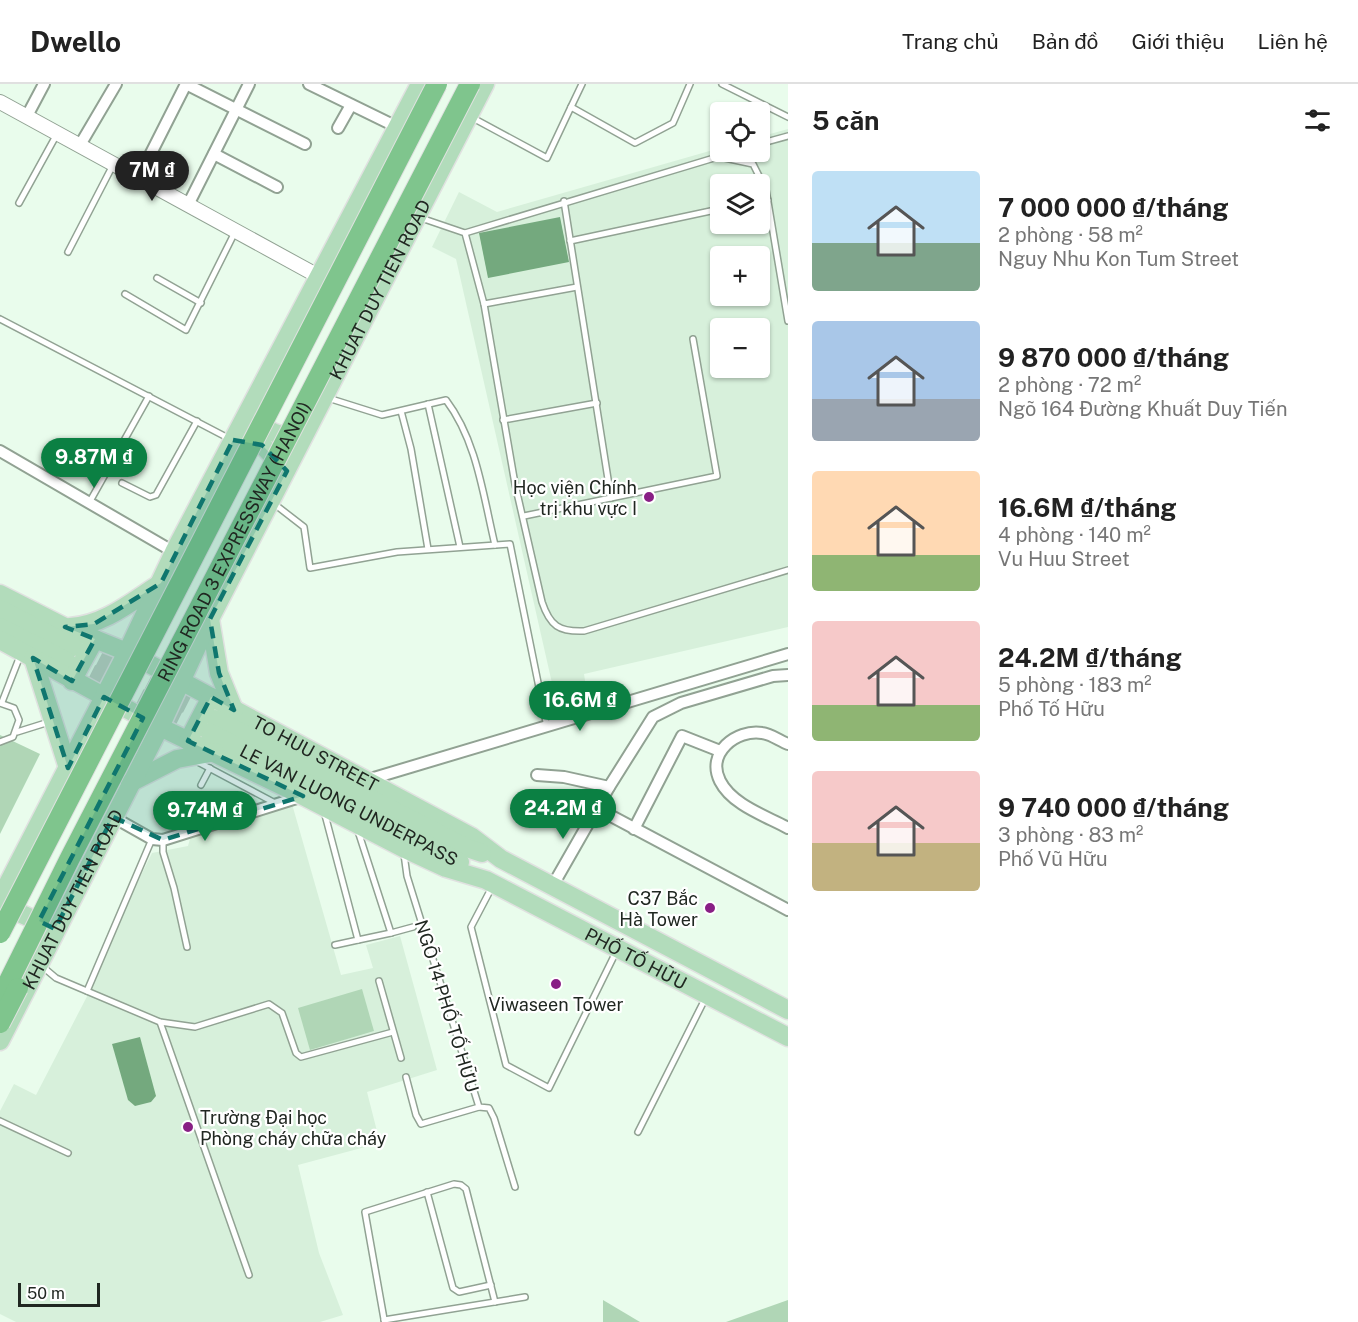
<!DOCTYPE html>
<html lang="vi">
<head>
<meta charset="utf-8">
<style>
	:root { --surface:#fff; --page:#f2f2f2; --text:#222; --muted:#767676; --line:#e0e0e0; --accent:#0b8043 }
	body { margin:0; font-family:"Public Sans",sans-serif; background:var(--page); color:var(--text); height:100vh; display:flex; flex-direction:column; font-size:22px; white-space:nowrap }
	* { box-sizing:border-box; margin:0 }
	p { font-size:20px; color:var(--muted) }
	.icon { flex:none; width:33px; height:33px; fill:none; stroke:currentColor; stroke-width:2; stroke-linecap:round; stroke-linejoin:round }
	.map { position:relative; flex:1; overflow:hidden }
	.details { display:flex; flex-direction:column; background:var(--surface); width:570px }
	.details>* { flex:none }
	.controls { position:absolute; left:710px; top:18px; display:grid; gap:12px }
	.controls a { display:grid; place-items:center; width:60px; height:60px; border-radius:6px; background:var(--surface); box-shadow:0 2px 4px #0004; font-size:30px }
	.scale { position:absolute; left:18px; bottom:15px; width:82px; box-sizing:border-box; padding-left:6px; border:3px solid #202721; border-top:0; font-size:16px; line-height:21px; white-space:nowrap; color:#202721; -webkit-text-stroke:4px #fff; paint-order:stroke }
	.price { position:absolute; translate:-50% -51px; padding:0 14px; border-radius:21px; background:var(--accent); color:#fff; font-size:20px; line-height:39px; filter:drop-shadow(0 2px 3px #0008) }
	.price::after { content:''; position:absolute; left:50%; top:36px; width:18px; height:14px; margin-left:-9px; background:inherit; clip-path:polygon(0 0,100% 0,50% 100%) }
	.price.selected { background:#222; color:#fff }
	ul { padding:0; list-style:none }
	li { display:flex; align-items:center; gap:18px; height:150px; padding:0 24px }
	li span { display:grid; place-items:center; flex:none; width:168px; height:120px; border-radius:6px; color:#555 }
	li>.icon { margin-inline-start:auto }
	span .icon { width:72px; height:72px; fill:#fffc; stroke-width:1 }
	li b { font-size:26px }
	h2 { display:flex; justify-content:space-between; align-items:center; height:72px; padding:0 24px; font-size:26px }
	header { display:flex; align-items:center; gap:36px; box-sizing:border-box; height:84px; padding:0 30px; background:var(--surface); border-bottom:2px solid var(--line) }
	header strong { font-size:28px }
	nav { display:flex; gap:33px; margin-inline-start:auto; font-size:21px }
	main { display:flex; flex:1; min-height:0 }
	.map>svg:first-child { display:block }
	.built { fill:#d7f0db; fill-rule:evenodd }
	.green { fill:#b0d6b6 }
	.water { fill:#74a97e }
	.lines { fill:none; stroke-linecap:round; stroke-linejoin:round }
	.primary-tunnel { stroke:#c1d1c3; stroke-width:18; stroke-dasharray:18 9; stroke-linecap:butt }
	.service-casing { stroke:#91a293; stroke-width:8 }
	.minor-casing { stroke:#91a293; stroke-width:14 }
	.tertiary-casing { stroke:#91a293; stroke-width:16 }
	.primary-casing { stroke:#e0e1e0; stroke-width:21 }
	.service { stroke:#fff; stroke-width:5 }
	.minor { stroke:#fff; stroke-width:10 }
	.tertiary { stroke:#fff; stroke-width:14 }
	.primary { stroke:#b2dcbb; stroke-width:18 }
	.motorway-bridge-casing { stroke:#e0e1e0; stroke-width:22; stroke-linecap:butt }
	.motorway-bridge { stroke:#7fc58d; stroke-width:20 }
	.marked { fill:#0f766e; fill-opacity:0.2; stroke:#0f766e; stroke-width:4.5; stroke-dasharray:12 8; stroke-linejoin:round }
	.poi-dot { fill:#891f85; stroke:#fff; stroke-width:2 }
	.labels { text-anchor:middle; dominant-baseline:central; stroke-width:4.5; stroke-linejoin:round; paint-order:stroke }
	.street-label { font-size:18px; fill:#202721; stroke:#fff }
	.poi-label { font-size:18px; fill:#202721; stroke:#fff; text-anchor:end }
</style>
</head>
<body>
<header>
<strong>Dwello</strong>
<nav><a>Trang chủ</a><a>Bản đồ</a><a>Giới thiệu</a><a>Liên hệ</a></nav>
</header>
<main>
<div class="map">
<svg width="788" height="1238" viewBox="0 0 788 1238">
	<rect width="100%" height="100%" fill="#e9fcec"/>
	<g class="built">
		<path d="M788,45V543L584,590L586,603L554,608L456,175L432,163L459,108L497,128L720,64V68H759V53ZM720,100H759V140H720ZM720,172H759V212H720ZM720,244H759V284H720Z"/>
		<path d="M292,720L341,891L373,884L366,861L400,852L437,986L367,1008L380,1059L298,1081L319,1169L343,1231L320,1238H16L0,1230V1027L14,1000L36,1011L96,895L121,831L152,769L188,762L191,751Z"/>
	</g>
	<g class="green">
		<path d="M0,651L40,670L0,750Z"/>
		<path d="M362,905L374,947L310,966L298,924Z"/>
		<path d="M603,1216L640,1238H603Z"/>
		<path d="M788,1216V1238H726Z"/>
	</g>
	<g class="water">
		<path d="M560,133L569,178L488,194L479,149Z"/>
		<path d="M140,953L156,1012L151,1018L135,1022L128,1016L112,960Z"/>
	</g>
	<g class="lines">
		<g class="primary-tunnel">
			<path d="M75,563L215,635"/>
			<path d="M67,577L209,648"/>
		</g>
		<g class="service-casing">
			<g id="service">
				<path d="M722,0L788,33"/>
				<path d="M571,23L582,0"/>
				<path d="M471,33L547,74L571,23L635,59L673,39L690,0"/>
				<path d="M759,60L788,52"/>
				<path d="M720,73L753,80L766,106L788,237"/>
				<path d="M564,117L611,414"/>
				<path d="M759,117L768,116"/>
				<path d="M19,119L57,50"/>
				<path d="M421,134L465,149L484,220L515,400L542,518C550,542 559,548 584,547L788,486"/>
				<path d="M465,149L734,68"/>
				<path d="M570,157L720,125"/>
				<path d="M68,168L113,81"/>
				<path d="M157,194L201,219"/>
				<path d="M125,210L186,246L235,148"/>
				<path d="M484,220L577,203"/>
				<path d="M0,235L230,355"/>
				<path d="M328,314L382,331L446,316C477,357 483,411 495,461"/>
				<path d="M428,320L460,463"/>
				<path d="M401,327L411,365L428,465"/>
				<path d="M503,336L597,319"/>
				<path d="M122,399L150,413L156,411L197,337"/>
				<path d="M89,419L149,312"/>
				<path d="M273,419L304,443L310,484L397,468L510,460L547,643"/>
				<path d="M524,432L717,392L693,255"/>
				<path d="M2,618L20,572"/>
				<path d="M0,619L14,624L19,636L13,653L0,658"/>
				<path d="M17,648L49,638"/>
				<path d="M196,677L275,719"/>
				<path d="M201,701L210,684"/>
				<path d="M324,727L358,856L335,861"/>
				<path d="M358,747L391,849L413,843"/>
				<path d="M163,756V768L174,804L187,863"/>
				<path d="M404,770L407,792L479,1023L489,1024L494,1034L515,1103"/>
				<path d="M492,803L471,843L506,981L549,1004L616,868"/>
				<path d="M358,856L391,849"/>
				<path d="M43,883L56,894L160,938L195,943L269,920L282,929L296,969L301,973L393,948"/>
				<path d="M379,897L401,974"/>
				<path d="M87,907L152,755"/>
				<path d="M160,938L249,1191"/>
				<path d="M406,993L416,1031L421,1040L479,1023"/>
				<path d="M0,1037L68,1069"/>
				<path d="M638,1048L705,915"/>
				<path d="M427,1108L453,1204L459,1208L491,1201"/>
				<path d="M384,1235L365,1128L454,1100L461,1101L466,1105L495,1218"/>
				<path d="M384,1236L525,1213"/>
			</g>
		</g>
		<g class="minor-casing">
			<g id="minor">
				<path d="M186,0L305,60"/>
				<path d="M309,0L397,43"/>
				<path d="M27,32L44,0"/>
				<path d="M338,44L351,21"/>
				<path d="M80,61L116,0"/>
				<path d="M214,70L277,103"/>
				<path d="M139,93L186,0"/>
				<path d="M188,121L249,0"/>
				<path d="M0,367L174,468"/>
				<path d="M788,660C780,657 771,650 762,649C736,645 706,669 720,697C732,721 766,732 788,744"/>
				<path d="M537,691L564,693L609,703"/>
				<path d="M367,696L788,570"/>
				<path d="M598,725L788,826"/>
				<path d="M113,733L152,755L163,756L303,712"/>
				<path d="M634,745L682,652L720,667"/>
				<path d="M553,801L609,703L653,633L681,619L773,592L788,591"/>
			</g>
		</g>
		<g class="tertiary-casing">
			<path id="tertiary" d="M0,18L318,192"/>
		</g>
		<g class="primary-casing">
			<g id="primary">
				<path d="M253,328C264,349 281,354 303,352"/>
				<path d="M237,356L262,361L286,386"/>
				<path id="s1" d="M0,510L65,543L127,568L472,753L501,775L788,926"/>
				<path d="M0,525L74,563"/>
				<path d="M210,535L219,589L234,626"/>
				<path d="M0,543L67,577"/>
				<path d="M70,543C104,541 131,518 159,500"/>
				<path id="s2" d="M0,556L160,643L303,712L403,764L446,784L486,796L788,953"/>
				<path d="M33,574L68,684"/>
				<path d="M72,597L95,555"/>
				<path d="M215,635L467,764L482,769"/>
				<path id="s3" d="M209,648L460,778"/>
				<path d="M188,657L211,613"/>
				<path d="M130,699L177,675L215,668"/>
				<path d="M0,815L127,568L174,468L420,0"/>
				<path d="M0,820L50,843"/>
				<path id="s4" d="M0,957L160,643L210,535L485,0"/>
			</g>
		</g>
		<use href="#service" class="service"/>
		<use href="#minor" class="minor"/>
		<use href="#tertiary" class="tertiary"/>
		<use href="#primary" class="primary"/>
		<g class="motorway-bridge-casing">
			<g id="motorway-bridge">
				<path d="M0,849L437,0"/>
				<path id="s5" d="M0,915L70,774L470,0"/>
				<path d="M0,939L18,904"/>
			</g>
		</g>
		<use href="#motorway-bridge" class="motorway-bridge"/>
	</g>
	<path class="marked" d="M233,356L262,361L287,387L210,535L219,589L234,626L211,613L188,657L303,712L163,756L113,733L55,845L39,837L143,634L104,613L68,684L33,574L72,597L95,555L65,543L94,540L161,499Z"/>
	<g class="poi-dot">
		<circle cx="649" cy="413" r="6"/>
		<circle cx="710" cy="824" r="6"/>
		<circle cx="556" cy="900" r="6"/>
		<circle cx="188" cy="1043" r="6"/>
	</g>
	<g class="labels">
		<g class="street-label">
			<text stroke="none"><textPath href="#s4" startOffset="842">KHUAT DUY TIEN ROAD</textPath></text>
			<text stroke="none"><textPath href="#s5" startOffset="514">RING ROAD 3 EXPRESSWAY (HANOI)</textPath></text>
			<text stroke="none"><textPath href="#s1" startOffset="354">TO HUU STREET</textPath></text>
			<text stroke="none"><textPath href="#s3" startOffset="158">LE VAN LUONG UNDERPASS</textPath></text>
			<text stroke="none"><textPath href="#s4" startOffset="159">KHUAT DUY TIEN ROAD</textPath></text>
			<text stroke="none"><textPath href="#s2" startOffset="712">PHỐ TỐ HỮU</textPath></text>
			<text transform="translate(447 922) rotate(73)">NGÕ 14 PHỐ TỐ HỮU</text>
		</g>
		<g class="poi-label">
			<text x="637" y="403">Học viện Chính<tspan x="637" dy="21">trị khu vực I</tspan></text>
			<text x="698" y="814">C37 Bắc<tspan x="698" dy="21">Hà Tower</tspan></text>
			<text x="556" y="920" text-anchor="middle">Viwaseen Tower</text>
			<text x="200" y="1033" text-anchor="start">Trường Đại học<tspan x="200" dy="21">Phòng cháy chữa cháy</tspan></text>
		</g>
	</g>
</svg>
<div class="controls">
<a><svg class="icon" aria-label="locate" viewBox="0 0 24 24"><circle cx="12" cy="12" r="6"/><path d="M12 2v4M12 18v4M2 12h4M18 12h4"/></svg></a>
<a><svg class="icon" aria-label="layers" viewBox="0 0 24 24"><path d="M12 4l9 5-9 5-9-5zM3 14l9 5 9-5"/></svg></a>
<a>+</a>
<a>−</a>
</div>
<div class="scale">50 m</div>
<b class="price selected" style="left:152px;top:118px">7M ₫</b>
<b class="price" style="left:94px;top:405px">9.87M ₫</b>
<b class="price" style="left:580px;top:648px">16.6M ₫</b>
<b class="price" style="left:563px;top:756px">24.2M ₫</b>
<b class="price" style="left:205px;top:758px">9.74M ₫</b>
</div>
<section class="details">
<h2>5 căn<svg class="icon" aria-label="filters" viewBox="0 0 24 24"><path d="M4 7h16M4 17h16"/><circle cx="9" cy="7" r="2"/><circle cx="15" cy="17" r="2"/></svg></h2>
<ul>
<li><span style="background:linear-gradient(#bfe0f5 60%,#7fa58c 0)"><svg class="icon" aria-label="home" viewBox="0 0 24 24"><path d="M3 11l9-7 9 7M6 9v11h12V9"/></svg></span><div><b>7 000 000 ₫/tháng</b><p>2 phòng · 58 m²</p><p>Nguy Nhu Kon Tum Street</p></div></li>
<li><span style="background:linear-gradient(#a9c7e8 65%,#9aa5b1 0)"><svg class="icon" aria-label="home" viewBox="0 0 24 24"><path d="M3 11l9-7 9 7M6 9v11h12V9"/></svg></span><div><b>9 870 000 ₫/tháng</b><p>2 phòng · 72 m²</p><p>Ngõ 164 Đường Khuất Duy Tiến</p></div></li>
<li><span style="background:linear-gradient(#ffd9b3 70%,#8fb573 0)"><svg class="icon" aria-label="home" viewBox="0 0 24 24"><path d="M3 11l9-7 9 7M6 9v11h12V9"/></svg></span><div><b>16.6M ₫/tháng</b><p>4 phòng · 140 m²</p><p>Vu Huu Street</p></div></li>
<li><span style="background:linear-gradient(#f6c9c9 70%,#8fb573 0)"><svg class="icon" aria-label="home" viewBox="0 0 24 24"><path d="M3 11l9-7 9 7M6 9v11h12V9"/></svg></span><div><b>24.2M ₫/tháng</b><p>5 phòng · 183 m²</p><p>Phố Tố Hữu</p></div></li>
<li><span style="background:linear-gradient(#f6c9c9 60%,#c2b280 0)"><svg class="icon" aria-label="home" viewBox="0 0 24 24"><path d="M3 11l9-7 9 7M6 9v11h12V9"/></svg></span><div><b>9 740 000 ₫/tháng</b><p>3 phòng · 83 m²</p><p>Phố Vũ Hữu</p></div></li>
</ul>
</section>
</main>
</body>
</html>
